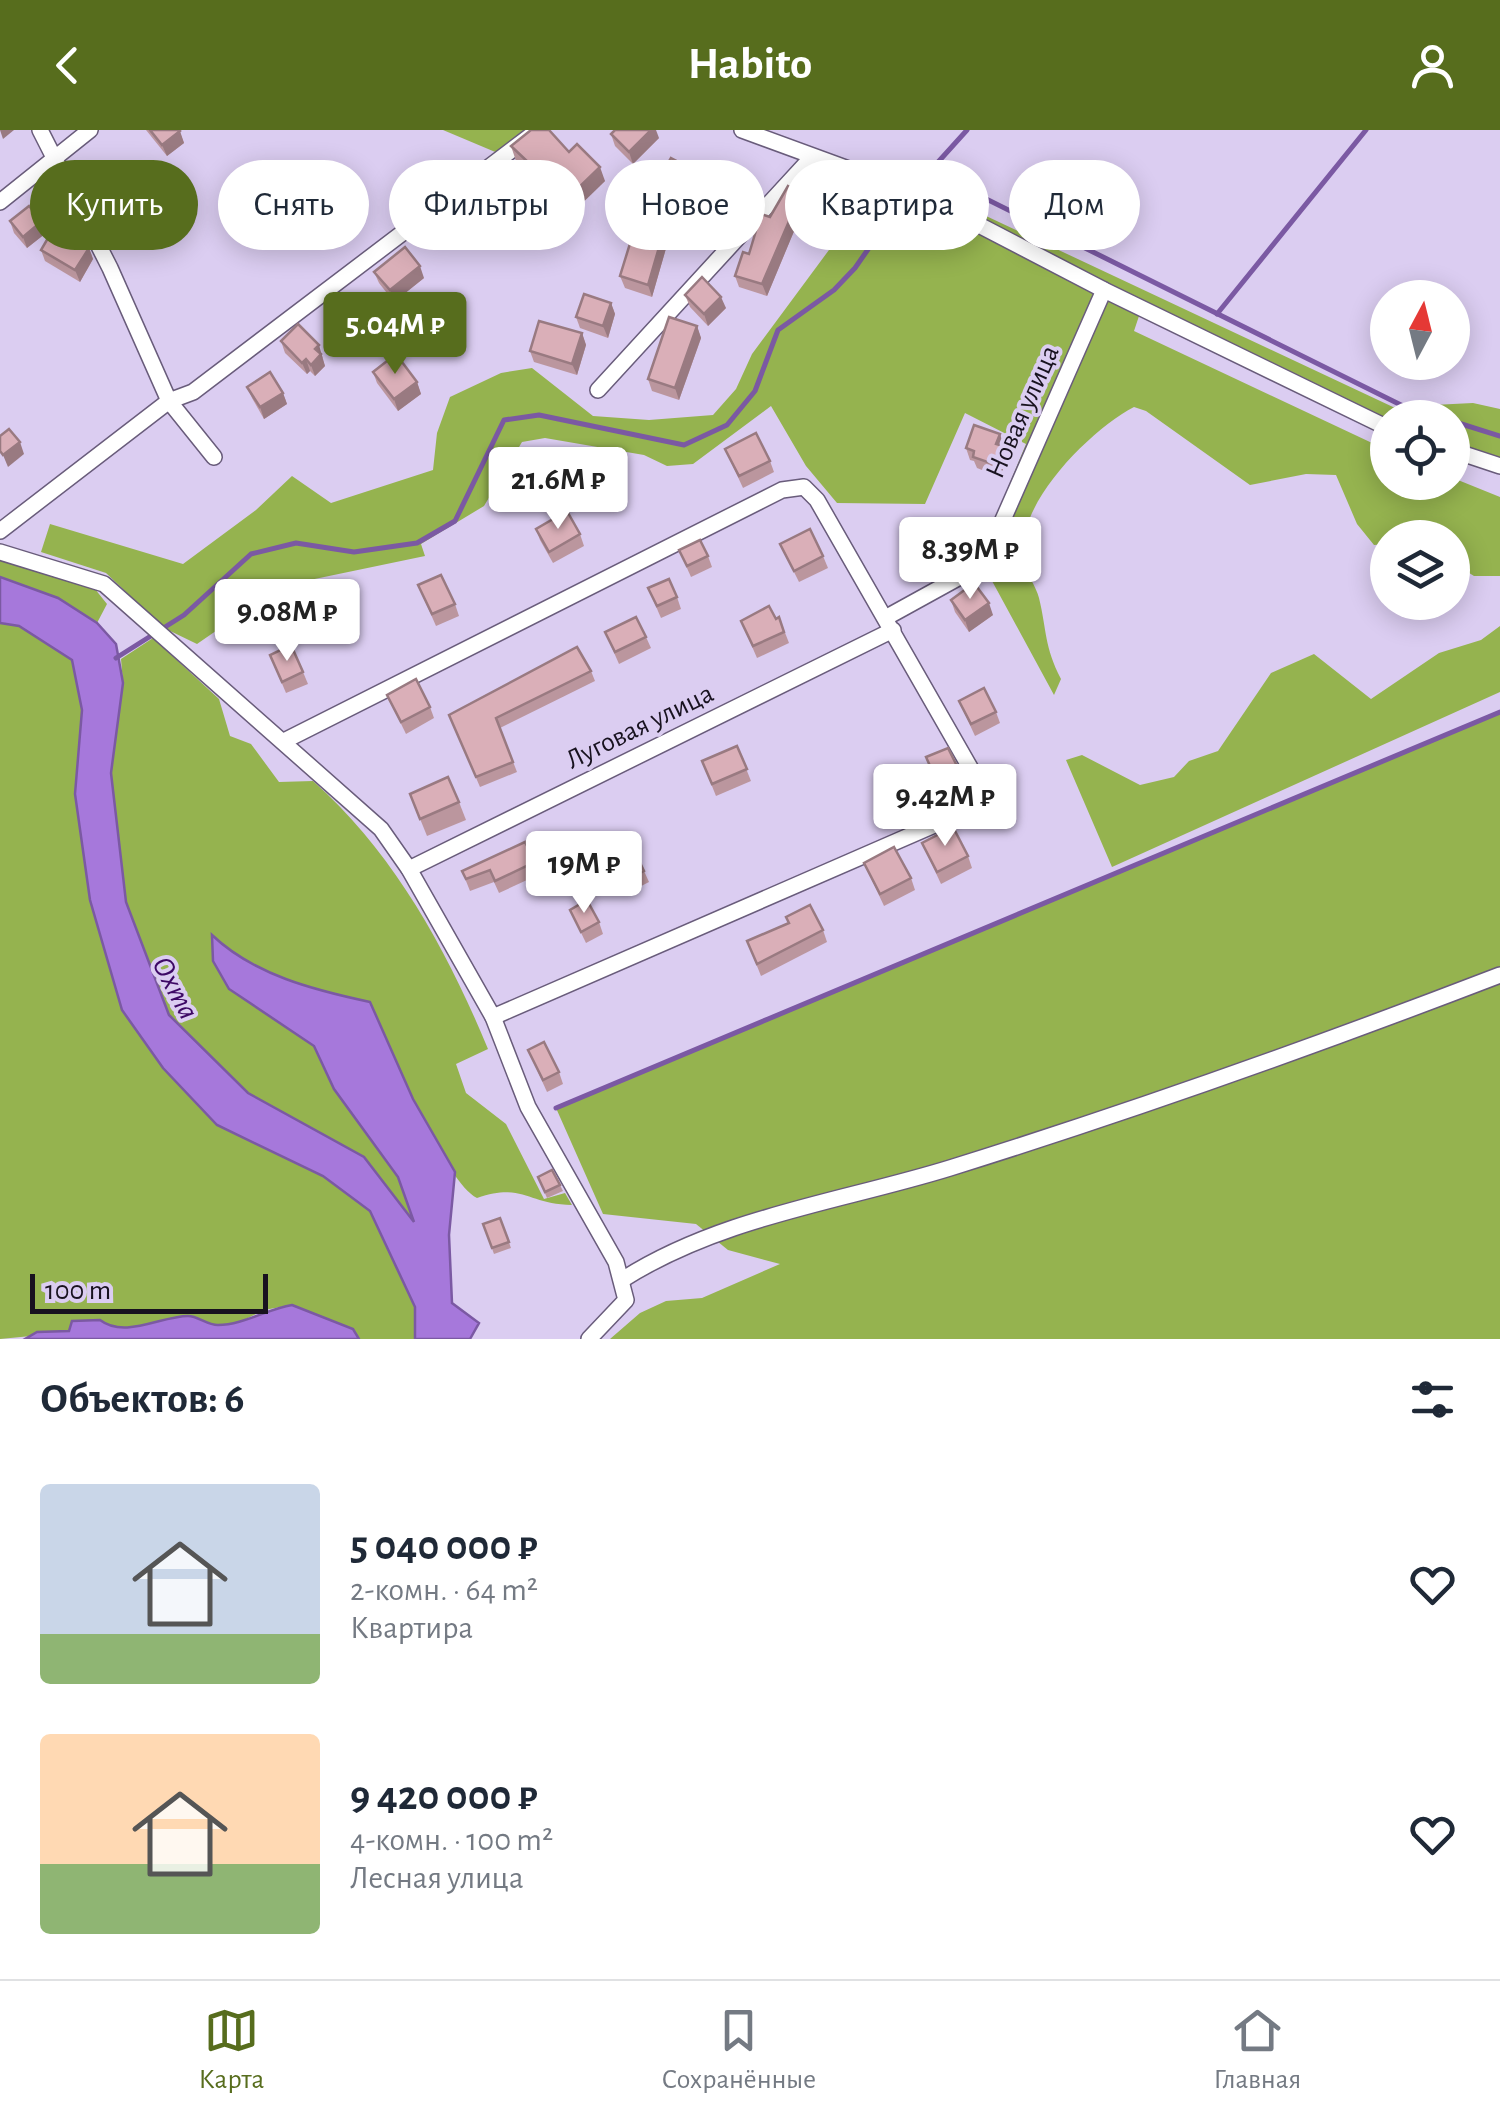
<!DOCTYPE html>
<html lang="ru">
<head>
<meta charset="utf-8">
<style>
	:root { --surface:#fff; --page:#f6f6f7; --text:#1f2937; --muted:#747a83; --line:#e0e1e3; --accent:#576d1d }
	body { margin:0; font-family:"Alegreya Sans",sans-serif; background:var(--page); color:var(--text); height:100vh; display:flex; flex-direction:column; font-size:38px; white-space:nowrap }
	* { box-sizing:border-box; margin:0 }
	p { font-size:32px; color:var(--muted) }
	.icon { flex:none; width:55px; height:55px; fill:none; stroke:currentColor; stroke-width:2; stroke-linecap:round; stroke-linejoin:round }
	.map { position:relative; height:1209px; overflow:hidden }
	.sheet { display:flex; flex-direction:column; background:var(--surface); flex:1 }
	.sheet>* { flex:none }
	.top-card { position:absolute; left:30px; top:30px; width:1440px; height:90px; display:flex; gap:20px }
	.needle { width:65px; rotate:7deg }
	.fabs { position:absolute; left:1370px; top:150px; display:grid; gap:20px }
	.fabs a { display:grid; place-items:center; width:100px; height:100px; border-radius:50%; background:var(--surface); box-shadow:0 5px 25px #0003; font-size:50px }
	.scale { position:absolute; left:30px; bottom:25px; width:238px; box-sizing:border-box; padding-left:10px; border:5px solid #18121f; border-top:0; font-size:28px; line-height:35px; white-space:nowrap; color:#18121f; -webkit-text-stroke:8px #dbcdf1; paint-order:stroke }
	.price { position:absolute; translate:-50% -85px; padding:0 22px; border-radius:10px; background:#fff; color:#222; font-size:32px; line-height:65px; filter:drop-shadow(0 2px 5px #0008) }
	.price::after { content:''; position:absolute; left:50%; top:60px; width:30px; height:22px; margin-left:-15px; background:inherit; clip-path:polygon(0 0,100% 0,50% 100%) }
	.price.on { background:var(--accent); color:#fff }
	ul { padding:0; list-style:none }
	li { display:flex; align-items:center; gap:30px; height:250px; padding:0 40px }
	li span { display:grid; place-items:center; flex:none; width:280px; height:200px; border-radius:10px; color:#555 }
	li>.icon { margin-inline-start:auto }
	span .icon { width:120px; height:120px; fill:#fffc; stroke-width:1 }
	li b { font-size:42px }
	h2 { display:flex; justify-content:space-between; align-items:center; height:120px; padding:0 40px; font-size:42px }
	.tag { padding:0 35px; border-radius:45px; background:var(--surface); box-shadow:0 5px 25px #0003; font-size:35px; line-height:90px }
	.tag.on { background:var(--accent); color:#fff }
	header { display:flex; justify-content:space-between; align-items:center; height:130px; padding:0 40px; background:var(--accent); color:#fff; font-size:45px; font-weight:700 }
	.tabs { display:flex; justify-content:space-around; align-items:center; height:140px; border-top:2px solid var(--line); background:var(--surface); font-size:28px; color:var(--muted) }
	.tabs a { display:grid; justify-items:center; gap:5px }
	.tabs .on { color:var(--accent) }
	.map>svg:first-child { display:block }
	.green { fill:#95b34f }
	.water { fill:#a678db; stroke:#7b59a3; stroke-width:2.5 }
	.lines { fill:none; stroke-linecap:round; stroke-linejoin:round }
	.stream { stroke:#7b59a3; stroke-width:5 }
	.minor-casing { stroke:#695c7b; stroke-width:18 }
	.minor { stroke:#fff; stroke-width:15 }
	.wall { fill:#bb969e }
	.shaded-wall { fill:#997a81 }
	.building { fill:#daafb8; stroke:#997a81; stroke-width:2.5 }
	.labels { text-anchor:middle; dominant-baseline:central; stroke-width:8; stroke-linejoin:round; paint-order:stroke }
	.street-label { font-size:28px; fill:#18121f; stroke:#dbcdf1 }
	.water-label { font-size:30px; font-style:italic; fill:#3d0865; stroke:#dbcdf1 }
</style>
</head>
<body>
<header><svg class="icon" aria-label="back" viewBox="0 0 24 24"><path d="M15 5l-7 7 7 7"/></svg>Habito<svg class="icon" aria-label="person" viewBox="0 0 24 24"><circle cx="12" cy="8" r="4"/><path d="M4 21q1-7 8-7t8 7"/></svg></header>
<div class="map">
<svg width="1500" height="1209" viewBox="0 0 1500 1209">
	<rect width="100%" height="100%" fill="#dbcdf1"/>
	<g class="green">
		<path d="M443,0H527L500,24Z"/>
		<path d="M912,62L925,67L924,77L1141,180L1134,201L1387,320L1388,352H1452L1453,348L1500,367V446H1474L1453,433L1452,408H1388L1387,414L1374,415L1357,394L1336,345L1306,344L1250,355L1146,281L1134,277C1090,300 1012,377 1024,432C1027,445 1036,456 1039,468C1047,501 1044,516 1061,549L1054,565L979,427L1026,314L965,283L925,374L837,373L806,336L771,276L693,334L667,336L644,325L545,308L522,312L484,376L421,414L425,426L281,456L197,514L164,498L106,443L41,422L50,394L183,434L256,380L292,346L331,373L433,340L437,303L450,267L501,243L532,238L593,286L649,290L713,285L736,259L752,224L863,74L876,66L883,76L897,81Z"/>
		<path d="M950,69L1393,277L1473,273L1500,279V328L1453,313L1452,288L1387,290L957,79Z"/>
		<path d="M0,428L95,459L107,474L97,493L58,468L0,447Z"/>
		<path d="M0,493L19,496L72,530L82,580L75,664L90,770L217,995L323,1046L371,1081L416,1177L415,1209H359L353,1199L292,1175L264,1180L238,1193L213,1195L190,1186L172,1190L146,1207L126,1208L104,1199L0,1209Z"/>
		<path d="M1500,496V562L1112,737L1066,630L1082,625L1140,655L1174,647L1189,631L1218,621L1271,543L1314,524L1371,569L1439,523L1481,510Z"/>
		<path d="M153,508L219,569L230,606L251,614L279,652L313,651C394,723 447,820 488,919L456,934L466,963L506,994L544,1069L565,1063L572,1075C528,1075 524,1052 477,1068C443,1050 388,914 370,872C315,861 255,846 214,806L229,859L314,916L334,959L398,1047L417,1097L364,1027L248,963L169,885L126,772L111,643L123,553L121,529Z"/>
		<path d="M1500,582V1209H610L640,1183L666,1171L702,1168L780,1134L728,1120L696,1094L603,1084L556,978Z"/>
	</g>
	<g class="water">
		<path d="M0,447L58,468L97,493L116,514L123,553L111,643L126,772L169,885L248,963L364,1027L414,1092L398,1047L334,959L314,916L229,859L213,831L212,805C254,845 314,860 370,872L413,969L455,1042L449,1105L452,1173L479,1193L470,1209H415V1177L370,1081L323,1046L217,995L163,938L122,880L90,770L75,664L82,580L72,530L19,496L0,493Z"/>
		<path d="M292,1175L353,1199L359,1209H25L37,1202L69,1201L72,1191L100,1190C125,1209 161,1186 188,1186C198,1186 207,1195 218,1195C243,1195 267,1179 292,1175Z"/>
	</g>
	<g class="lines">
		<g class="stream">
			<path d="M967,0L930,41L1403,276L1440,288"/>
			<path d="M1217,184L1366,0"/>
			<path d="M1452,291L1500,306"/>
			<path d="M116,528L184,485L251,424L296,413L354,422L417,413L455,391L504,290L539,285L684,315L727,295L755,261L778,200L834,160L855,138L878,105L883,76"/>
			<path d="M556,978L1500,582"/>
		</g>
		<g class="minor-casing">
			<g id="minor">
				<path d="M40,0L110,138L169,271L214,327"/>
				<path d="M742,0L925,67L1104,160L1388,298"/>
				<path d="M0,72L90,0"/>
				<path d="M598,260L812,27"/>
				<path d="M1452,320L1500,336"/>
				<path d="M0,401L169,271L193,262L538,0"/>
				<path d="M0,422L104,454L381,699L409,739L493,887L528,977L616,1132L626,1170L589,1209"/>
				<path d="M887,487L976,438L991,417L1104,160"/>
				<path d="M284,611L782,360L804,357L817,370L976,648L980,669L971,679L493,887"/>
				<path d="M409,739L893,500"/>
				<path d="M622,1150C720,1087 840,1072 950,1038C1136,980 1318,915 1500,845"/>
			</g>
		</g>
		<use href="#minor" class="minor"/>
	</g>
	<g class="wall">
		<path d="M146,0H179L184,13L167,26Z"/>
		<path d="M611,4L659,8L633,34L615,16Z"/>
		<path d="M511,16L569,22L605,51L572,83L516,31Z"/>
		<path d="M692,39L696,51L670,97L671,101L652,167L625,158L620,146Z"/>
		<path d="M788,56L817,81L806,99L797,94L767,166L739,157L735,146Z"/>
		<path d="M477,65L519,73L497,94L481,76Z"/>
		<path d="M10,91L46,103L27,118L14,103Z"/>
		<path d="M89,118L93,129L80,152L45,131L41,120Z"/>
		<path d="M374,142L424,148L394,172L379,153Z"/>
		<path d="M685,165L726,178L708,196L690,177Z"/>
		<path d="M611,173L615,184L608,208L580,198L576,187Z"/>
		<path d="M697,196L701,208L679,270L652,261L648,249Z"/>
		<path d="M582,203L586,215L577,245L534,232L530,221Z"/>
		<path d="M281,211L323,227L322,228L325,236L315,246L310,241L307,244L285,223Z"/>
		<path d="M373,242L417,252L421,264L398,281L377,253Z"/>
		<path d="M247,257L283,263L287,274L264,289L252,268Z"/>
		<path d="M1000,304L1007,328L1000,347L977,338L974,331L970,330L966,318Z"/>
		<path d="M725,319L770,331L774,342L743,358Z"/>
		<path d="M536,399L580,404L584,416L553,433L540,410Z"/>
		<path d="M780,414L823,426L828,438L799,452Z"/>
		<path d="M679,420L708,426L712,437L691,447Z"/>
		<path d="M418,455L455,474L459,486L436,496Z"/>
		<path d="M648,458L677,467L681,479L661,488Z"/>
		<path d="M951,470L993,485L969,502L955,482Z"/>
		<path d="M779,487L789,513L757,528L741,491L776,489Z"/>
		<path d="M605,502L646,507L651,518L619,534Z"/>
		<path d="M270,525L303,542L308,554L286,563Z"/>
		<path d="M591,541L595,551L500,598L517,642L480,657L449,585Z"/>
		<path d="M387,565L430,577L434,588L406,604Z"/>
		<path d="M959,571L996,582L1000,593L975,606Z"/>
		<path d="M737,616L751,651L716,666L702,631Z"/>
		<path d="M926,627L962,646L966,658L943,668Z"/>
		<path d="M410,664L459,672L466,690L427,706Z"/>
		<path d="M922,713L968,726L972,738L941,754Z"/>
		<path d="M603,723L644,741L649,752L622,766Z"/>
		<path d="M535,732L540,744L499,763L494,752L470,761L462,741Z"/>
		<path d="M864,733L911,748L915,760L884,776Z"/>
		<path d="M570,780L599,792L603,804L586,813Z"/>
		<path d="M823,800L827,812L761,846L747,811Z"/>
		<path d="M528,920L559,942L563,954L547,962Z"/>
		<path d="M538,1047L560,1055L563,1061L547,1068Z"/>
		<path d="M500,1088L511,1118L494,1124L483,1094Z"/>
	</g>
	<g class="shaded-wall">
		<path d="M0,0H14L3,9Z"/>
		<path d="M651,0H656L659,8L633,34L629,22Z"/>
		<path d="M180,1L184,13L167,26L162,15Z"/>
		<path d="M600,37L605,51L572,83L567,69Z"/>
		<path d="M692,39L696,51L670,97L671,101L652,167L648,155L663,88Z"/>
		<path d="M515,62L519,73L497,94L493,82Z"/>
		<path d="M812,69L817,81L806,99L802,87Z"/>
		<path d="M793,82L797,94L767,166L762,154Z"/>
		<path d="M42,91L46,103L27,118L23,107Z"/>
		<path d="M89,118L93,129L80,152L75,140Z"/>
		<path d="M420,136L424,148L394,172L390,160Z"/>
		<path d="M721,167L726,178L708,196L704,184Z"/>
		<path d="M611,173L615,184L608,208L603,196Z"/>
		<path d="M697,196L701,208L679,270L675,258Z"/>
		<path d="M582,203L586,215L577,245L572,234Z"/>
		<path d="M319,215L325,236L315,246L311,235L315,219Z"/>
		<path d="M306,229L310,241L307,244L302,233Z"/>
		<path d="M417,252L421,264L398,281L394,269Z"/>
		<path d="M283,263L287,274L264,289L260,277Z"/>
		<path d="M1000,304L1007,328L1000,347L996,335V314Z"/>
		<path d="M20,312L24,324L8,337L3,325Z"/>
		<path d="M989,473L993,485L969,502L965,490Z"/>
	</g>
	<g class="building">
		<path d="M150,0H179L180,1L162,15Z"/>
		<path d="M531,0H549L569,22L577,14L600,37L567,69L511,16Z"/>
		<path d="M615,0H651L629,22L611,4Z"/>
		<path d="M671,28L692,39L663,88L667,90L648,155L620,146L640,81Z"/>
		<path d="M499,45L515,62L493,82L477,65Z"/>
		<path d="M788,56L812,69L802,87L793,82L762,154L735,146L743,122L749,124L761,84L770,87Z"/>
		<path d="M29,76L42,91L23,107L10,91Z"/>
		<path d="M55,96L89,118L75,140L41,120Z"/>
		<path d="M405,117L420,136L390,160L374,142Z"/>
		<path d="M702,147L721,167L704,184L685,165Z"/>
		<path d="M584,164L611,173L603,196L576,187Z"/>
		<path d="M669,187L697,196L675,258L648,249Z"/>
		<path d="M539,191L582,203L572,234L530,221Z"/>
		<path d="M298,194L319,215L315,219L321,224L311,235L306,229L302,233L281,211Z"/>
		<path d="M396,224L417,252L394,269L373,242Z"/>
		<path d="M270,242L283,263L260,277L247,257Z"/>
		<path d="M974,295L1000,304L996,314L1003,316L996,335L973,327L974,321L966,318Z"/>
		<path d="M9,299L20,312L3,325L0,321V306Z"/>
		<path d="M756,303L770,331L739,346L725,319Z"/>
		<path d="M567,381L580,404L549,422L536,399Z"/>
		<path d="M810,399L823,426L794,441L780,414Z"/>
		<path d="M700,410L708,426L687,436L679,420Z"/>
		<path d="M441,445L455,474L432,484L418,455Z"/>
		<path d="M669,449L677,467L657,476L648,458Z"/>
		<path d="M974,453L989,473L965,490L951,470Z"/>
		<path d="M769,476L776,489L779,487L784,502L753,516L741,491Z"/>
		<path d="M636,487L646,507L615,522L605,502Z"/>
		<path d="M291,515L303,542L282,552L270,525Z"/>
		<path d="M577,517L591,541L496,588L513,632L476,647L449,585Z"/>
		<path d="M416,549L430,577L401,592L387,565Z"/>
		<path d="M984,558L996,582L971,594L959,571Z"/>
		<path d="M737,616L747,639L712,654L702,631Z"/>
		<path d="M948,618L962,646L939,656L926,627Z"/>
		<path d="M448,647L459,672L420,689L410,664Z"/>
		<path d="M953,697L968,726L937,742L922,713Z"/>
		<path d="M629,710L644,741L617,755L603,723Z"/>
		<path d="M525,712L535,732L495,751L490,740L466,749L462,741Z"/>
		<path d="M894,717L911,748L880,764L864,733Z"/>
		<path d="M587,770L599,792L581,802L570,780Z"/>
		<path d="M810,775L823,800L757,834L747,811L789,793L786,787Z"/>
		<path d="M544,912L559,942L543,950L528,920Z"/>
		<path d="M552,1040L560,1055L545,1062L538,1047Z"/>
		<path d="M500,1088L509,1112L492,1118L483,1094Z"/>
	</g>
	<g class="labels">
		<g class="street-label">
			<text transform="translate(1023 282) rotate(-66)">Новая улица</text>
			<text transform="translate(640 597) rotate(-26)">Луговая улица</text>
		</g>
		<g class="water-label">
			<text transform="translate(175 858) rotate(62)">Охта</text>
		</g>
	</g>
</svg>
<div class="fabs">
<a><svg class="needle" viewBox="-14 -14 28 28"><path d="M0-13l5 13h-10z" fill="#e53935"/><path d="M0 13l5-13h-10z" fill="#747a83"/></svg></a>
<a><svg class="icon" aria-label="locate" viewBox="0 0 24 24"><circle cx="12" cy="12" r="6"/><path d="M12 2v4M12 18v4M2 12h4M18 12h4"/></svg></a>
<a><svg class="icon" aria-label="layers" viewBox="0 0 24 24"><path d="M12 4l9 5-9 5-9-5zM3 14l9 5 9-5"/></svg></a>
</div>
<div class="scale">100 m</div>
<b class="price on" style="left:395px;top:247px">5.04M ₽</b>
<b class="price" style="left:558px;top:402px">21.6M ₽</b>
<b class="price" style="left:970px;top:472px">8.39M ₽</b>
<b class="price" style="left:287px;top:534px">9.08M ₽</b>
<b class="price" style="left:945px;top:719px">9.42M ₽</b>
<b class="price" style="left:584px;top:786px">19M ₽</b>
<div class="top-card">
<a class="tag on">Купить</a>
<a class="tag">Снять</a>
<a class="tag">Фильтры</a>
<a class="tag">Новое</a>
<a class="tag">Квартира</a>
<a class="tag">Дом</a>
</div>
</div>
<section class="sheet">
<h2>Объектов: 6<svg class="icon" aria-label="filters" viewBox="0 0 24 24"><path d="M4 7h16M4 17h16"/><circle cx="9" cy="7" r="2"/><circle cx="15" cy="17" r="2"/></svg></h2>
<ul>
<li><span style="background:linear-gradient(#c9d6e8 75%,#8fb573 0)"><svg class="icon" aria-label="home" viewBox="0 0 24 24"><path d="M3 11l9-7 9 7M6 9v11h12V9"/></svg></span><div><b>5 040 000 ₽</b><p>2-комн. · 64 m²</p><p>Квартира</p></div><svg class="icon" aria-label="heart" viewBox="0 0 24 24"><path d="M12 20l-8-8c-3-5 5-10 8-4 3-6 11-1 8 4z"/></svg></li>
<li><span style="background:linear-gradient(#ffd9b3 65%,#8fb573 0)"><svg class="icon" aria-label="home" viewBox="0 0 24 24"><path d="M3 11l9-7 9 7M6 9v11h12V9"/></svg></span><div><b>9 420 000 ₽</b><p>4-комн. · 100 m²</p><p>Лесная улица</p></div><svg class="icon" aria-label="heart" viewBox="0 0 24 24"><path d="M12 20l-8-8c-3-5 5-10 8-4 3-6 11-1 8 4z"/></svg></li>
</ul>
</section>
<nav class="tabs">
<a class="on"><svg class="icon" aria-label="map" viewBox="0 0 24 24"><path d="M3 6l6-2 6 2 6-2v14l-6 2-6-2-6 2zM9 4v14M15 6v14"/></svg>Карта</a>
<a><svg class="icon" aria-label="saved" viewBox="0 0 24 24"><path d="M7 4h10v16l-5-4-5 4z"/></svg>Сохранённые</a>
<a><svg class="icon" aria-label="home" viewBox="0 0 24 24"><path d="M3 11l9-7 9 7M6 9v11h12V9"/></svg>Главная</a>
</nav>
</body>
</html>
